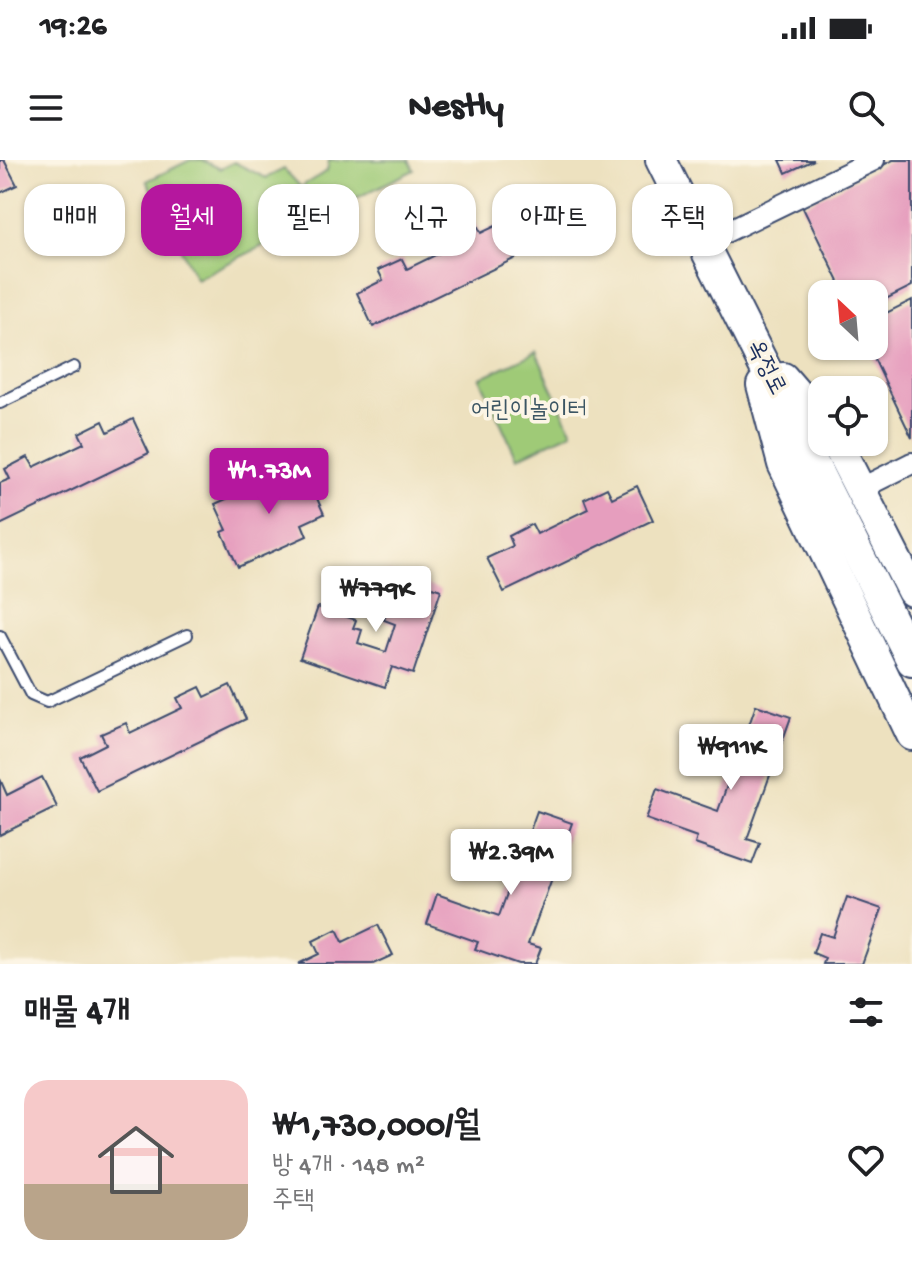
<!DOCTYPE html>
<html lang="ko">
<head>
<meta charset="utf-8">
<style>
	:root { --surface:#fff; --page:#f6f6f6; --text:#202124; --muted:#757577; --line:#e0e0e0; --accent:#b5179e }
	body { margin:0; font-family:"Gochi Hand","Poor Story",sans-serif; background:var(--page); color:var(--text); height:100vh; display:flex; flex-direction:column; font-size:30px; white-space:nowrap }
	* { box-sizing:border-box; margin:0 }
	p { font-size:26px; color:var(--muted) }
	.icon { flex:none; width:44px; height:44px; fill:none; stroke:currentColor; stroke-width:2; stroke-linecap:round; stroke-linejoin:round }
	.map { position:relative; height:804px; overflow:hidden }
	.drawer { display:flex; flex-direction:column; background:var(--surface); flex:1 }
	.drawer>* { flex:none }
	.top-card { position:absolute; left:24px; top:24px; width:864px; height:72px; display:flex; gap:16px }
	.needle { width:52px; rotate:334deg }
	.controls { position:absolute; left:808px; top:120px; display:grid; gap:16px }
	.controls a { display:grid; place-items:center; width:80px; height:80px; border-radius:16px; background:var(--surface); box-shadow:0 2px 6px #0004; font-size:40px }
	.price { position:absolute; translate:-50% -68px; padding:0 18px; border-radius:8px; background:#fff; color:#222; font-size:26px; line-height:52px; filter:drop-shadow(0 2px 4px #0008) }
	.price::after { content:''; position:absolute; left:50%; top:48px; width:24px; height:18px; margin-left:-12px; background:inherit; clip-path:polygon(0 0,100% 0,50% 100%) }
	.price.on { background:var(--accent); color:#fff }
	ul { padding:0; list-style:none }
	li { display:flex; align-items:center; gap:24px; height:200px; padding:0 24px }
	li+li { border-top:2px solid var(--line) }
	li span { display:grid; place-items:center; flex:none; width:224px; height:160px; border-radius:24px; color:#555 }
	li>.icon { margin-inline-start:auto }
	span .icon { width:96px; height:96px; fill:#fffc; stroke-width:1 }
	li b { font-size:34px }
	h2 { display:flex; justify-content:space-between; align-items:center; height:96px; padding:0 24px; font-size:34px }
	.tag { padding:0 28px; border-radius:24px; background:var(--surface); box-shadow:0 2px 6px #0004; font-size:28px; line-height:72px }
	.tag.on { background:var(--accent); color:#fff }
	.status { display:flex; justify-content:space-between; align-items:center; height:56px; padding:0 40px; background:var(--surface); direction:ltr }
	.status svg { height:22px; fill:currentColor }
	header { display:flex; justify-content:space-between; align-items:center; height:104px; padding:0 24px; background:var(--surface); font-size:36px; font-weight:700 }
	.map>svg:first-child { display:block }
	.green { fill:#9fca77; stroke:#5d7c6a; stroke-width:2 }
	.building { fill:#e69ebe }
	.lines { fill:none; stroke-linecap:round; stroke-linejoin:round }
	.lane-casing { stroke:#3a4a6d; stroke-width:14 }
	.street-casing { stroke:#3a4a6d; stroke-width:24 }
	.secondary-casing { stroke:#3a4a6d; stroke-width:34 }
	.lane { stroke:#fff; stroke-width:10 }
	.street { stroke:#fff; stroke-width:20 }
	.secondary { stroke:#fff; stroke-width:30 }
	.labels { text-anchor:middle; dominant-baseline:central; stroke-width:7; stroke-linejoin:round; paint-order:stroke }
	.street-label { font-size:24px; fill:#1b2f5e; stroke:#fcf5e5 }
	.park-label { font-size:24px; fill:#3c5664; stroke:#fcf5e5 }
</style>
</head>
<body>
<div class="status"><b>19:26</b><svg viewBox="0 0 49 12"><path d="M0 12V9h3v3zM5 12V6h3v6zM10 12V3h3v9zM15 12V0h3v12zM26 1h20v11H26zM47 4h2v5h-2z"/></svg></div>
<header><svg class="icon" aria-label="menu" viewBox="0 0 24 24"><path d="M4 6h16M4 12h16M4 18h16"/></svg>Nestly<svg class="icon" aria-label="search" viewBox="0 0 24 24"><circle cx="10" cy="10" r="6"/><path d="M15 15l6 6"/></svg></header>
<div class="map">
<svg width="912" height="804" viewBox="0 0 912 804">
	<rect width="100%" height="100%" fill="#fcf5e5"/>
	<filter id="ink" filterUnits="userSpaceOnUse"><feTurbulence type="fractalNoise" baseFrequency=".0125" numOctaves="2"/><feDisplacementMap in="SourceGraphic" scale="16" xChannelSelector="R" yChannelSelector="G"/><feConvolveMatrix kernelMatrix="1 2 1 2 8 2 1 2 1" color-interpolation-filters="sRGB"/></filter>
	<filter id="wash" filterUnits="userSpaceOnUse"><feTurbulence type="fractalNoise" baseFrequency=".006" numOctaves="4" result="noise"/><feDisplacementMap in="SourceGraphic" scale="32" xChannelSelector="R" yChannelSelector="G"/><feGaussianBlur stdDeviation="1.8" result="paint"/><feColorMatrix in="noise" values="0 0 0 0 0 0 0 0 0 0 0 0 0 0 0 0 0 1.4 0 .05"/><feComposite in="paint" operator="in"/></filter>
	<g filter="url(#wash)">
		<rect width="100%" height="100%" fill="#ede1bf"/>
		<g class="green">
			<path d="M190,0H202L220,9L234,2L266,18L284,9L300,26L279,48L289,73L196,119L147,21Z"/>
			<path d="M329,0H409L414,10L292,69L285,45L305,24L327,11Z"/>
			<path d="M536,192L572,272L517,298L480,218Z"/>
		</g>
		<g id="blocks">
			<g class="building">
				<path d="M0,0H4L17,25L0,33Z"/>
				<path d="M780,0H814L786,13Z"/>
				<path d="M893,0H912V126L874,145V134H845L802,46Z"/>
				<path d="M506,61L522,95L373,167L357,133L383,120L378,110L402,99L407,109L458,84L453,74L476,63L481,73Z"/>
				<path d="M912,140V278L868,186H874V159Z"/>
				<path d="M133,259L149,293L0,365V323L10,319L5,309L28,297L34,307L84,283L79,273L103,261L108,272Z"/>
				<path d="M302,305L324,354L302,364L307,376L238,407L222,372L227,370L215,344Z"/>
				<path d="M637,326L653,360L504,432L487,398L513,386L509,376L532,364L537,374L588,349L584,339L607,328L612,338Z"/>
				<path d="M388,412L441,430L413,514L392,507L385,527L300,498L318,447L356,460L353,468L362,470L358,483L386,492L395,464L384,460L387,450L376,446Z"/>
				<path d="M230,525L246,559L97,631L80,597L106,584L101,574L126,563L130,573L182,548L177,538L200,527L205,537Z"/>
				<path d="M756,545L791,557L747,679L760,683L752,704L695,684L697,677L646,659L657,629L718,651L734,606L722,602L729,580L742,585Z"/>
				<path d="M42,617L57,647L0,675V619L7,635Z"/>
				<path d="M537,651L572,663L528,784L541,788L535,804H518L475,789L478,782L427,764L437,734L499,756L515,711L503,707L510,686L523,690Z"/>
				<path d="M847,737L882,749L862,804H823L825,798L813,793L820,773L833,777Z"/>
				<path d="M378,765L393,795L373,804H298L319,794L313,781L337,769L343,782Z"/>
			</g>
		</g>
	</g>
	<g filter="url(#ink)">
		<use href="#blocks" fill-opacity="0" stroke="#3a4a6d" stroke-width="2"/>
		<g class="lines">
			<g class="lane-casing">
				<g id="lane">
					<path d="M0,243L74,207"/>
					<path d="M0,476L31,535L47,542L187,475"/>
				</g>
			</g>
			<g class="street-casing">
				<g id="street">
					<path d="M703,83L874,0"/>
					<path d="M862,328L912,303"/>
				</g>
			</g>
			<g class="secondary-casing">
				<g id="secondary">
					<path d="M661,0L912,501"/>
					<path d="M783,218L822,263"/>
					<path d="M762,225L783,304L912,575"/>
					<path d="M836,282L912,431"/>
				</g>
			</g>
			<use href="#lane" class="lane"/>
			<use href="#street" class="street"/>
			<use href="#secondary" class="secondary"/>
		</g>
	</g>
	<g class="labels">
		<g class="street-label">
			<text transform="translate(765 208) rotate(63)">옥정로</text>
		</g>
		<g class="park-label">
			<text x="529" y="251">어린이놀이터</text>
		</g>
	</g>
</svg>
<div class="controls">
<a><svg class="needle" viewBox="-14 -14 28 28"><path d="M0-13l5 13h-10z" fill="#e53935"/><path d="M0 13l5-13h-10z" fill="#757577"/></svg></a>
<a><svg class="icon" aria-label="locate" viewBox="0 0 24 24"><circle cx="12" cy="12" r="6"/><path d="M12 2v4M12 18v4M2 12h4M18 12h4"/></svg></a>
</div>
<b class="price on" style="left:269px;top:356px">₩1.73M</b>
<b class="price" style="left:376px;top:474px">₩779K</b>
<b class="price" style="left:731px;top:632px">₩911K</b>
<b class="price" style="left:511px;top:737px">₩2.39M</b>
<div class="top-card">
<a class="tag">매매</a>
<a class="tag on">월세</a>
<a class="tag">필터</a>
<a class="tag">신규</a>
<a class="tag">아파트</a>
<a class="tag">주택</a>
</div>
</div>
<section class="drawer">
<h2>매물 4개<svg class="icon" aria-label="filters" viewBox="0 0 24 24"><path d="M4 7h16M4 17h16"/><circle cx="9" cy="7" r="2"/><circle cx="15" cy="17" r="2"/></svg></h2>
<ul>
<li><span style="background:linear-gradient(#f6c9c9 65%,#b9a48a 0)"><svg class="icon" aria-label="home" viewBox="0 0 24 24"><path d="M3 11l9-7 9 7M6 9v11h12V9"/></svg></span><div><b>₩1,730,000/월</b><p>방 4개 · 148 m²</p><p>주택</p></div><svg class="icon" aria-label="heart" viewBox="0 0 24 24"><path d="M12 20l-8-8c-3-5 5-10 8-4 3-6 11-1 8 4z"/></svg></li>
</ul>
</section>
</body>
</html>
